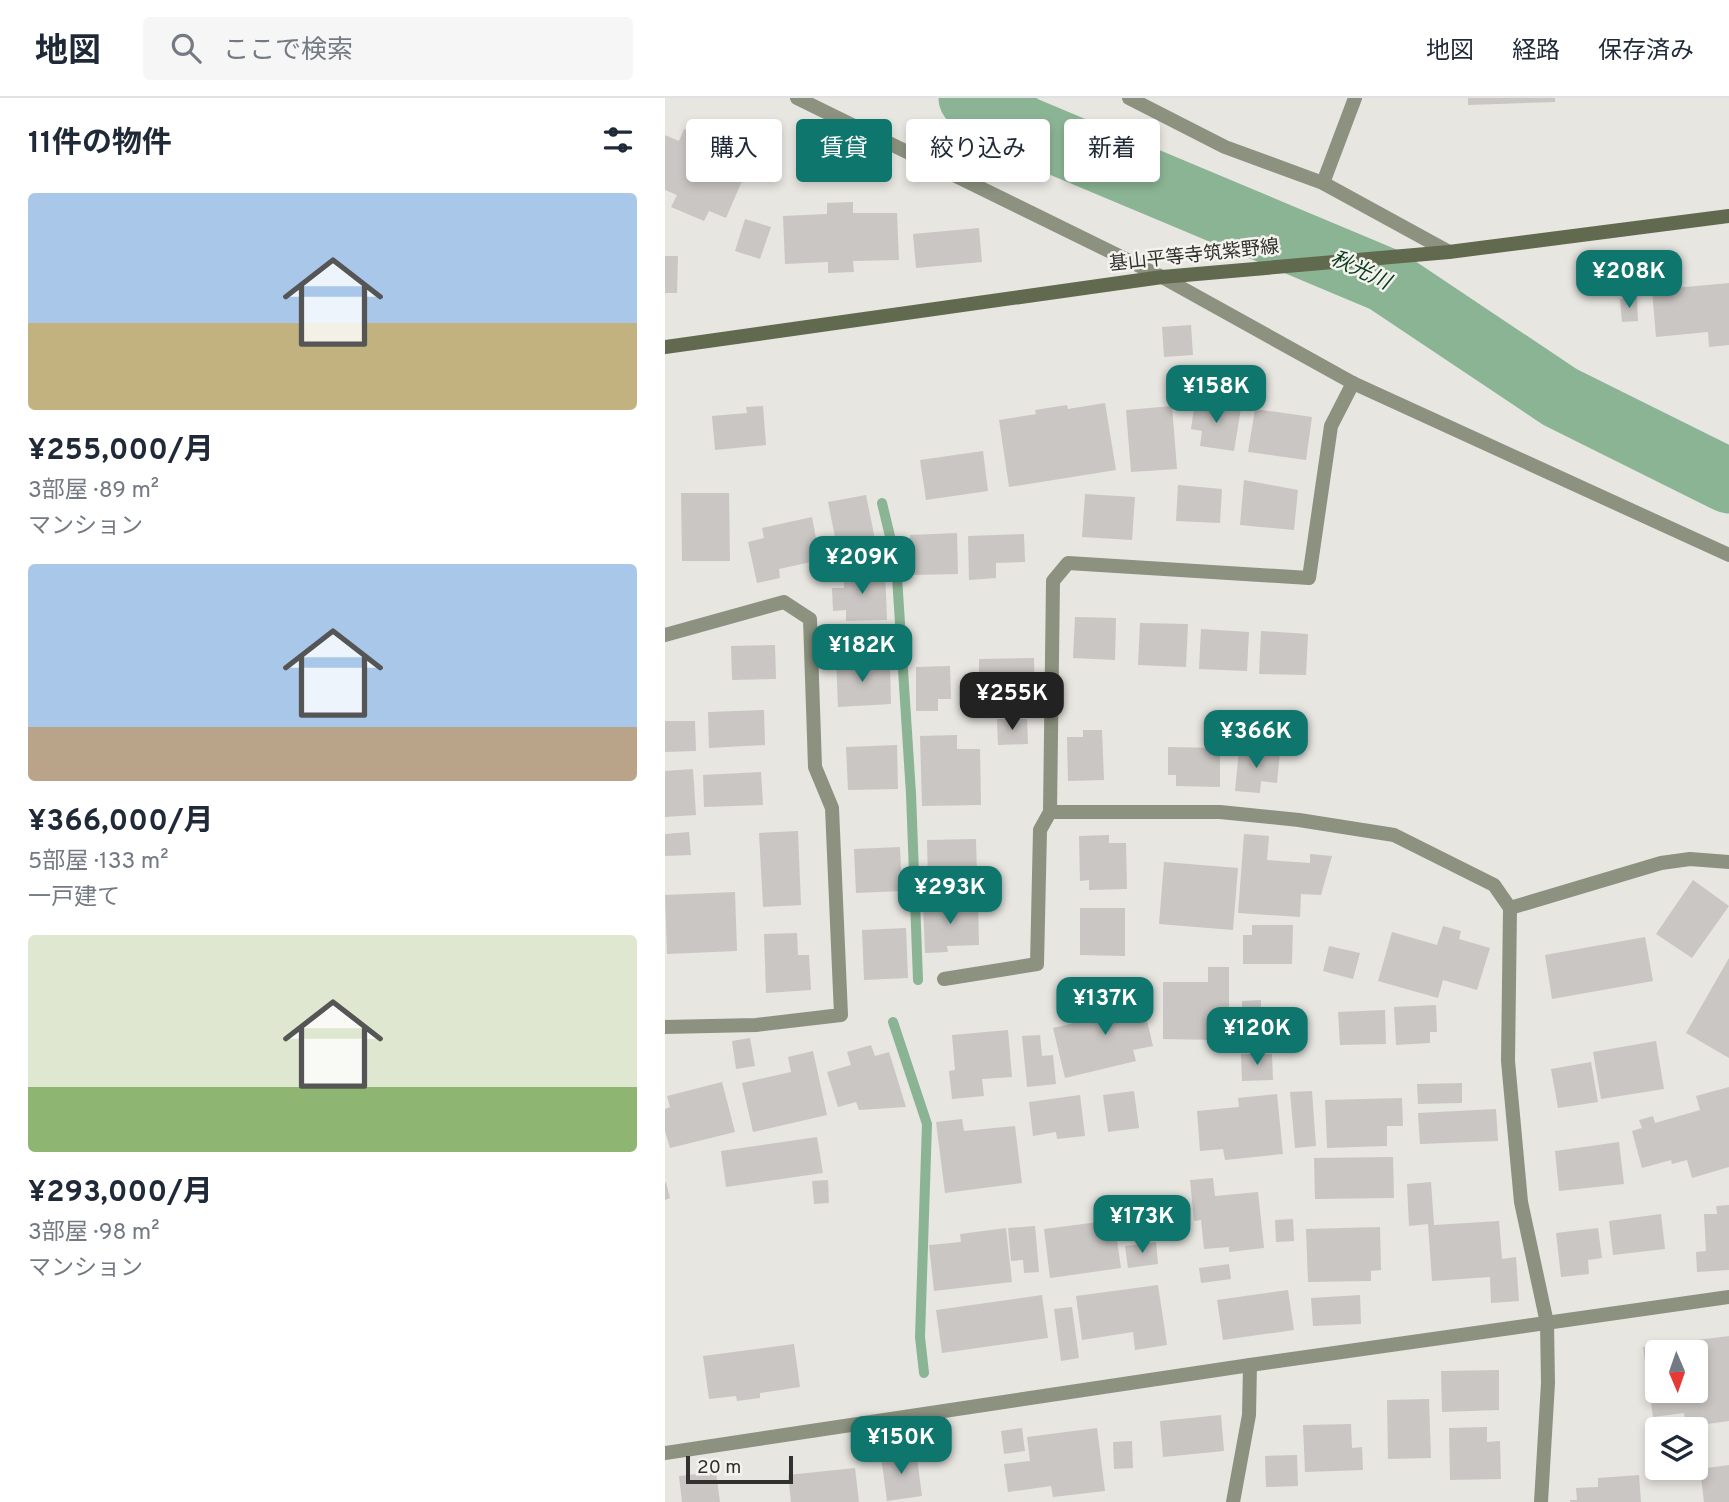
<!DOCTYPE html>
<html lang="ja">
<head>
<meta charset="utf-8">
<style>
	:root { --surface:#fff; --page:#f6f6f7; --text:#1f2937; --muted:#747a83; --line:#e0e1e3; --accent:#0f766e }
	body { margin:0; font-family:Overpass,"Noto Sans JP",sans-serif; background:var(--page); color:var(--text); height:100vh; display:flex; flex-direction:column; font-size:26px; white-space:nowrap }
	* { box-sizing:border-box; margin:0 }
	p { font-size:23px; color:var(--muted) }
	.icon { flex:none; width:38px; height:38px; fill:none; stroke:currentColor; stroke-width:2; stroke-linecap:round; stroke-linejoin:round }
	.map { position:relative; flex:1; overflow:hidden }
	.panel { display:flex; flex-direction:column; background:var(--surface); width:665px }
	.panel>* { flex:none }
	.hud { position:absolute; left:21px; top:21px; width:665px; height:63px; display:flex; gap:14px }
	.needle { width:46px; rotate:178deg }
	.tools { position:absolute; left:980px; top:1242px; display:grid; gap:14px }
	.tools a { display:grid; place-items:center; width:63px; height:63px; border-radius:7px; background:var(--surface); box-shadow:0 4px 10px #0003; font-size:35px }
	.scale { position:absolute; left:21px; bottom:18px; width:107px; box-sizing:border-box; padding-left:7px; border:4px solid #31312f; border-top:0; font-size:19px; line-height:24px; white-space:nowrap; color:#31312f; -webkit-text-stroke:5px #f4f3ee; paint-order:stroke }
	.price { position:absolute; translate:-50% -60px; padding:0 16px; border-radius:14px; background:var(--accent); color:#fff; font-size:23px; line-height:46px; filter:drop-shadow(0 2px 4px #0008) }
	.price::after { content:''; position:absolute; left:50%; top:42px; width:21px; height:16px; margin-left:-10px; background:inherit; clip-path:polygon(0 0,100% 0,50% 100%) }
	.price.current { background:#222; color:#fff }
	ul { padding:0; list-style:none }
	li { display:grid; align-content:center; gap:14px; height:371px; padding:0 28px }
	li span { display:grid; place-items:center; height:217px; border-radius:7px; color:#555 }
	li>.icon { margin-inline-start:auto }
	span .icon { width:126px; height:126px; fill:#fffc; stroke-width:1 }
	li b { font-size:30px }
	h2 { display:flex; justify-content:space-between; align-items:center; height:84px; padding:0 28px; font-size:30px }
	.pill { padding:0 24px; border-radius:7px; background:var(--surface); box-shadow:0 4px 10px #0003; font-size:24px; line-height:63px }
	.pill.current { background:var(--accent); color:#fff }
	header { display:flex; align-items:center; gap:42px; box-sizing:border-box; height:98px; padding:0 35px; background:var(--surface); border-bottom:2px solid var(--line) }
	header strong { font-size:33px }
	nav { display:flex; gap:38px; margin-inline-start:auto; font-size:24px }
	.search { width:490px; height:63px; background:var(--page); display:flex; align-items:center; gap:18px; box-sizing:border-box; padding:0 24px; border-radius:7px; color:var(--muted); font-size:26px }
	main { display:flex; flex:1; min-height:0 }
	.map>svg:first-child { display:block }
	.lines { fill:none; stroke-linecap:round; stroke-linejoin:round }
	.stream { stroke:#8bb494; stroke-width:10 }
	.river { stroke:#8bb494; stroke-width:65 }
	.building { fill:#cac6c3; fill-rule:evenodd }
	.minor { stroke:#8c927f; stroke-width:14 }
	.tertiary { stroke:#8c927f; stroke-width:14 }
	.secondary { stroke:#616a4e; stroke-width:14 }
	.labels { text-anchor:middle; dominant-baseline:central; stroke-width:5; stroke-linejoin:round; paint-order:stroke }
	.street-label { font-size:19px; fill:#31312f; stroke:#f4f3ee }
	.water-label { font-size:21px; font-style:italic; fill:#0a3b1c; stroke:#f4f3ee }
</style>
</head>
<body>
<header>
<strong>地図</strong>
<div class="search"><svg class="icon" aria-label="search" viewBox="0 0 24 24"><circle cx="10" cy="10" r="6"/><path d="M15 15l6 6"/></svg>ここで検索</div>
<nav><a>地図</a><a>経路</a><a>保存済み</a></nav>
</header>
<main>
<section class="panel">
<h2>11件の物件<svg class="icon" aria-label="filters" viewBox="0 0 24 24"><path d="M4 7h16M4 17h16"/><circle cx="9" cy="7" r="2"/><circle cx="15" cy="17" r="2"/></svg></h2>
<ul>
<li><span style="background:linear-gradient(#a9c7e8 60%,#c2b280 0)"><svg class="icon" aria-label="home" viewBox="0 0 24 24"><path d="M3 11l9-7 9 7M6 9v11h12V9"/></svg></span><div><b>¥255,000/月</b><p>3部屋 · 89 m²</p><p>マンション</p></div></li>
<li><span style="background:linear-gradient(#a9c7e8 75%,#b9a48a 0)"><svg class="icon" aria-label="home" viewBox="0 0 24 24"><path d="M3 11l9-7 9 7M6 9v11h12V9"/></svg></span><div><b>¥366,000/月</b><p>5部屋 · 133 m²</p><p>一戸建て</p></div></li>
<li><span style="background:linear-gradient(#dfe7d0 70%,#8fb573 0)"><svg class="icon" aria-label="home" viewBox="0 0 24 24"><path d="M3 11l9-7 9 7M6 9v11h12V9"/></svg></span><div><b>¥293,000/月</b><p>3部屋 · 98 m²</p><p>マンション</p></div></li>
</ul>
</section>
<div class="map">
<svg width="1064" height="1404" viewBox="0 0 1064 1404">
	<rect width="100%" height="100%" fill="#e7e6e1"/>
	<g class="lines">
		<g class="stream">
			<path d="M217,405L231,463L246,696L253,882"/>
			<path d="M228,924L262,1026L255,1239L259,1275"/>
		</g>
		<path class="river" d="M306,0L360,31L720,182L895,299L1064,383"/>
	</g>
	<g class="building">
		<path d="M803,0H890V4L803,7Z"/>
		<path d="M19,31L87,60L61,120L44,113L39,123L6,109L12,97L0,92V37L14,43Z"/>
		<path d="M188,104V115H232L234,162L188,163L189,174L163,175V164L120,166L118,118L162,116V105Z"/>
		<path d="M80,121L106,129L95,161L70,153Z"/>
		<path d="M314,130L317,164L251,170L248,136Z"/>
		<path d="M0,158H13L12,195H0Z"/>
		<path d="M1064,185V247L1044,249L1043,234L991,239L987,192Z"/>
		<path d="M972,200L973,223L957,224L955,201Z"/>
		<path d="M526,227L528,257L499,259L497,229Z"/>
		<path d="M530,303L576,310L569,353L535,348L537,333L526,331Z"/>
		<path d="M440,305L451,372L344,389L334,322L371,316L370,312L402,307L403,311Z"/>
		<path d="M98,308L101,347L50,352L47,318L82,315L81,309Z"/>
		<path d="M507,308L512,371L466,374L461,312Z"/>
		<path d="M590,311L647,319L641,362L583,354Z"/>
		<path d="M318,353L323,393L261,402L255,362Z"/>
		<path d="M579,382L633,392L629,432L575,427Z"/>
		<path d="M513,387L557,391L555,425L511,423Z"/>
		<path d="M16,395H64L65,463H17Z"/>
		<path d="M420,396L470,399L467,442L417,439Z"/>
		<path d="M201,397L212,451L174,459L163,404Z"/>
		<path d="M147,419L155,462L114,471L115,480L92,485L83,444L99,440L97,430Z"/>
		<path d="M292,435L293,476L247,477L245,437Z"/>
		<path d="M359,436L360,464L331,465V480L304,482L303,438Z"/>
		<path d="M220,472L222,522L181,523V512L168,513L167,490H179V474Z"/>
		<path d="M410,519L451,520L450,562L408,560Z"/>
		<path d="M475,525L523,526L521,569L473,567Z"/>
		<path d="M536,531L584,534L582,573L534,571Z"/>
		<path d="M596,533L643,536L641,577L594,576Z"/>
		<path d="M110,547L111,581L67,582L66,548Z"/>
		<path d="M186,558L187,568L225,567L226,606L173,609L171,559Z"/>
		<path d="M369,560L370,611L314,612V561Z"/>
		<path d="M285,568L286,601H273V613H251V569Z"/>
		<path d="M99,612L100,647L44,650L43,614Z"/>
		<path d="M332,621H362L363,646L333,647Z"/>
		<path d="M0,623H30L31,653L0,654Z"/>
		<path d="M418,632H437L439,682L403,683L402,639H418Z"/>
		<path d="M292,637V651H315L316,707L257,708L255,638Z"/>
		<path d="M232,647L233,691L183,692L181,649Z"/>
		<path d="M503,649L555,650V689L511,688V677H503Z"/>
		<path d="M574,652L615,655L612,685L596,683L595,695L570,693Z"/>
		<path d="M28,671L31,717L0,719V673Z"/>
		<path d="M96,674L98,707L39,709L38,677Z"/>
		<path d="M133,733L136,807L98,809L94,735Z"/>
		<path d="M24,734L26,757L0,758V736Z"/>
		<path d="M579,736L604,738L602,762L645,765V756L667,758L656,797L636,796L635,819L573,815Z"/>
		<path d="M444,737V745H461L462,791L424,792V782L415,783L414,738Z"/>
		<path d="M311,741L312,780L263,782L262,742Z"/>
		<path d="M235,749L237,793L191,795L189,751Z"/>
		<path d="M499,764L573,770L568,832L494,826Z"/>
		<path d="M1028,782L1064,808L1027,860L991,836Z"/>
		<path d="M70,794L72,853L2,856L0,797Z"/>
		<path d="M313,804L314,847L282,848L283,854L260,855L258,806Z"/>
		<path d="M415,810H460V858L415,857Z"/>
		<path d="M587,827H628L627,866H578V837H587Z"/>
		<path d="M778,828L796,833L794,841L825,850L812,892L778,882L773,900L713,883L727,834L772,847Z"/>
		<path d="M241,830L243,880L199,882L197,832Z"/>
		<path d="M132,835L133,857H144L146,892L101,895L99,836Z"/>
		<path d="M980,839L988,883L887,901L880,857Z"/>
		<path d="M664,848L695,855L688,881L658,873Z"/>
		<path d="M1064,860V960L1021,935Z"/>
		<path d="M543,869H564V923L554,924V942L498,941V884H543Z"/>
		<path d="M474,889L488,948L468,952L471,963L400,980L388,930L447,916L443,896Z"/>
		<path d="M596,902V914L628,913L629,947L578,948L577,903Z"/>
		<path d="M771,907L772,934H765V945L731,947L729,909Z"/>
		<path d="M720,912L721,946L675,947L673,914Z"/>
		<path d="M343,932L347,979L317,981L319,998L287,1001L284,973L290,972L287,937Z"/>
		<path d="M375,937L377,958L388,957L391,986L362,989L357,938Z"/>
		<path d="M85,940L90,968L71,971L67,943Z"/>
		<path d="M991,943L999,991L936,1001L928,954Z"/>
		<path d="M206,947L210,958L224,954L241,1009L194,1012L191,1004L173,1009L162,974L186,967L182,954Z"/>
		<path d="M148,953L162,1017L88,1034L77,985L126,974L123,959Z"/>
		<path d="M576,956H607L608,982L577,983Z"/>
		<path d="M926,964L933,1004L893,1010L886,971Z"/>
		<path d="M57,984L70,1034L5,1050L0,1033V1011L5,1009L2,998Z"/>
		<path d="M797,985V1005L753,1006L752,986Z"/>
		<path d="M1064,989V1069L1027,1080L1022,1062L1007,1066L1006,1062L977,1070L967,1033L977,1030L974,1022L988,1018L990,1025L1035,1012L1031,998Z"/>
		<path d="M469,993L474,1030L443,1034L438,997Z"/>
		<path d="M647,993L651,1048L630,1050L625,994Z"/>
		<path d="M612,996L618,1056L560,1062L558,1051L535,1053L532,1013L574,1009L573,1000Z"/>
		<path d="M415,997L420,1038L392,1041L391,1034L368,1038L364,1004Z"/>
		<path d="M737,1000L738,1028H722V1048L662,1050L660,1002Z"/>
		<path d="M831,1011L833,1043L755,1046L753,1015Z"/>
		<path d="M297,1021L299,1033L350,1028L357,1085L280,1095L271,1024Z"/>
		<path d="M152,1039L158,1075L61,1089L56,1053Z"/>
		<path d="M954,1044L959,1086L894,1093L890,1053Z"/>
		<path d="M728,1059L729,1100L650,1101L649,1060Z"/>
		<path d="M548,1080L550,1098L593,1094L599,1150L564,1154V1149L539,1151L536,1122L529,1123L525,1082Z"/>
		<path d="M163,1082L164,1105L149,1106L147,1083Z"/>
		<path d="M1,1084L5,1100L0,1102V1085Z"/>
		<path d="M766,1084L769,1127L834,1123L837,1161L851,1159L854,1203L826,1205L825,1179L767,1183L763,1126L744,1128L742,1086Z"/>
		<path d="M1064,1107V1172L1032,1174L1031,1154L1041,1153L1039,1116H1052L1051,1108Z"/>
		<path d="M996,1116L1000,1151L948,1157L944,1123Z"/>
		<path d="M628,1121L629,1143L611,1144L610,1122Z"/>
		<path d="M449,1122L456,1170L385,1180L379,1131Z"/>
		<path d="M370,1128L374,1174L359,1175L358,1162L346,1163L343,1130Z"/>
		<path d="M715,1129L716,1172L706,1173V1183L643,1184L641,1131Z"/>
		<path d="M341,1130L347,1184L269,1193L264,1147L296,1144L295,1136Z"/>
		<path d="M933,1130L937,1160L923,1162L924,1176L896,1179L891,1135Z"/>
		<path d="M491,1144L493,1166L463,1170L460,1148Z"/>
		<path d="M564,1166L566,1181L536,1185L534,1170Z"/>
		<path d="M493,1187L502,1247L470,1252L468,1234L417,1242L411,1198Z"/>
		<path d="M623,1192L629,1232L558,1242L552,1202Z"/>
		<path d="M377,1197L383,1240L277,1255L271,1212Z"/>
		<path d="M695,1197L696,1226L648,1228L646,1200Z"/>
		<path d="M407,1209L414,1260L396,1263L389,1211Z"/>
		<path d="M1064,1238V1323L1021,1329L1019,1315L988,1319L978,1249ZM992,1255H1031V1293H992Z"/>
		<path d="M129,1246L135,1289L95,1295V1300L72,1303L71,1298L44,1301L38,1258Z"/>
		<path d="M834,1272V1312L777,1314L776,1273Z"/>
		<path d="M764,1301L766,1360L723,1361L722,1302Z"/>
		<path d="M556,1317L559,1353L498,1359L495,1323Z"/>
		<path d="M686,1326L687,1350L697,1349L698,1372L640,1374L638,1327Z"/>
		<path d="M822,1329V1344L835,1343L836,1381L785,1382L784,1330Z"/>
		<path d="M357,1330L360,1353L339,1356L336,1333Z"/>
		<path d="M432,1330L440,1393L388,1399L386,1388L343,1394L339,1366L365,1363L362,1339Z"/>
		<path d="M467,1343L468,1370L449,1371L448,1344Z"/>
		<path d="M251,1353L257,1398L222,1403L216,1358Z"/>
		<path d="M632,1357L633,1388L601,1389L600,1358Z"/>
		<path d="M1064,1367V1404H1039L1035,1371Z"/>
		<path d="M190,1370L194,1404H126L123,1377Z"/>
		<path d="M51,1374L55,1404H17L14,1378Z"/>
		<path d="M974,1377L976,1404H905V1402H912L911,1390L933,1389V1380Z"/>
	</g>
	<g class="lines">
		<g class="minor">
			<path d="M132,0L497,179L688,285L1064,457"/>
			<path d="M464,0L560,49L658,85L784,154"/>
			<path d="M658,85L690,0"/>
			<path d="M0,537L119,504L145,521L150,669L167,710L176,917L91,927L0,929"/>
			<path d="M385,714L388,483L403,465L644,480L666,328L688,285"/>
			<path d="M845,810L996,765L1025,761L1064,764"/>
			<path d="M279,881L372,866L375,732L385,714H555L634,722L729,737L829,787L845,810L843,963L856,1104L882,1225L883,1285L876,1404"/>
			<path d="M568,1404L584,1317L585,1267"/>
		</g>
		<path class="tertiary" d="M0,1355L585,1267L1064,1199"/>
		<path class="secondary" d="M0,249L497,179L784,154L1064,118"/>
	</g>
	<g class="labels">
		<g class="street-label">
			<text transform="translate(529 158) rotate(-6)">基山平等寺筑紫野線</text>
		</g>
		<g class="water-label">
			<text transform="translate(695 173) rotate(25)">秋光川</text>
		</g>
	</g>
</svg>
<div class="tools">
<a><svg class="needle" viewBox="-14 -14 28 28"><path d="M0-13l5 13h-10z" fill="#e53935"/><path d="M0 13l5-13h-10z" fill="#747a83"/></svg></a>
<a><svg class="icon" aria-label="layers" viewBox="0 0 24 24"><path d="M12 4l9 5-9 5-9-5zM3 14l9 5 9-5"/></svg></a>
</div>
<div class="scale">20 m</div>
<b class="price" style="left:964px;top:212px">¥208K</b>
<b class="price" style="left:551px;top:327px">¥158K</b>
<b class="price" style="left:197px;top:498px">¥209K</b>
<b class="price" style="left:197px;top:586px">¥182K</b>
<b class="price current" style="left:347px;top:634px">¥255K</b>
<b class="price" style="left:591px;top:672px">¥366K</b>
<b class="price" style="left:285px;top:828px">¥293K</b>
<b class="price" style="left:440px;top:939px">¥137K</b>
<b class="price" style="left:592px;top:969px">¥120K</b>
<b class="price" style="left:477px;top:1157px">¥173K</b>
<b class="price" style="left:236px;top:1378px">¥150K</b>
<div class="hud">
<a class="pill">購入</a>
<a class="pill current">賃貸</a>
<a class="pill">絞り込み</a>
<a class="pill">新着</a>
</div>
</div>
</main>
</body>
</html>
